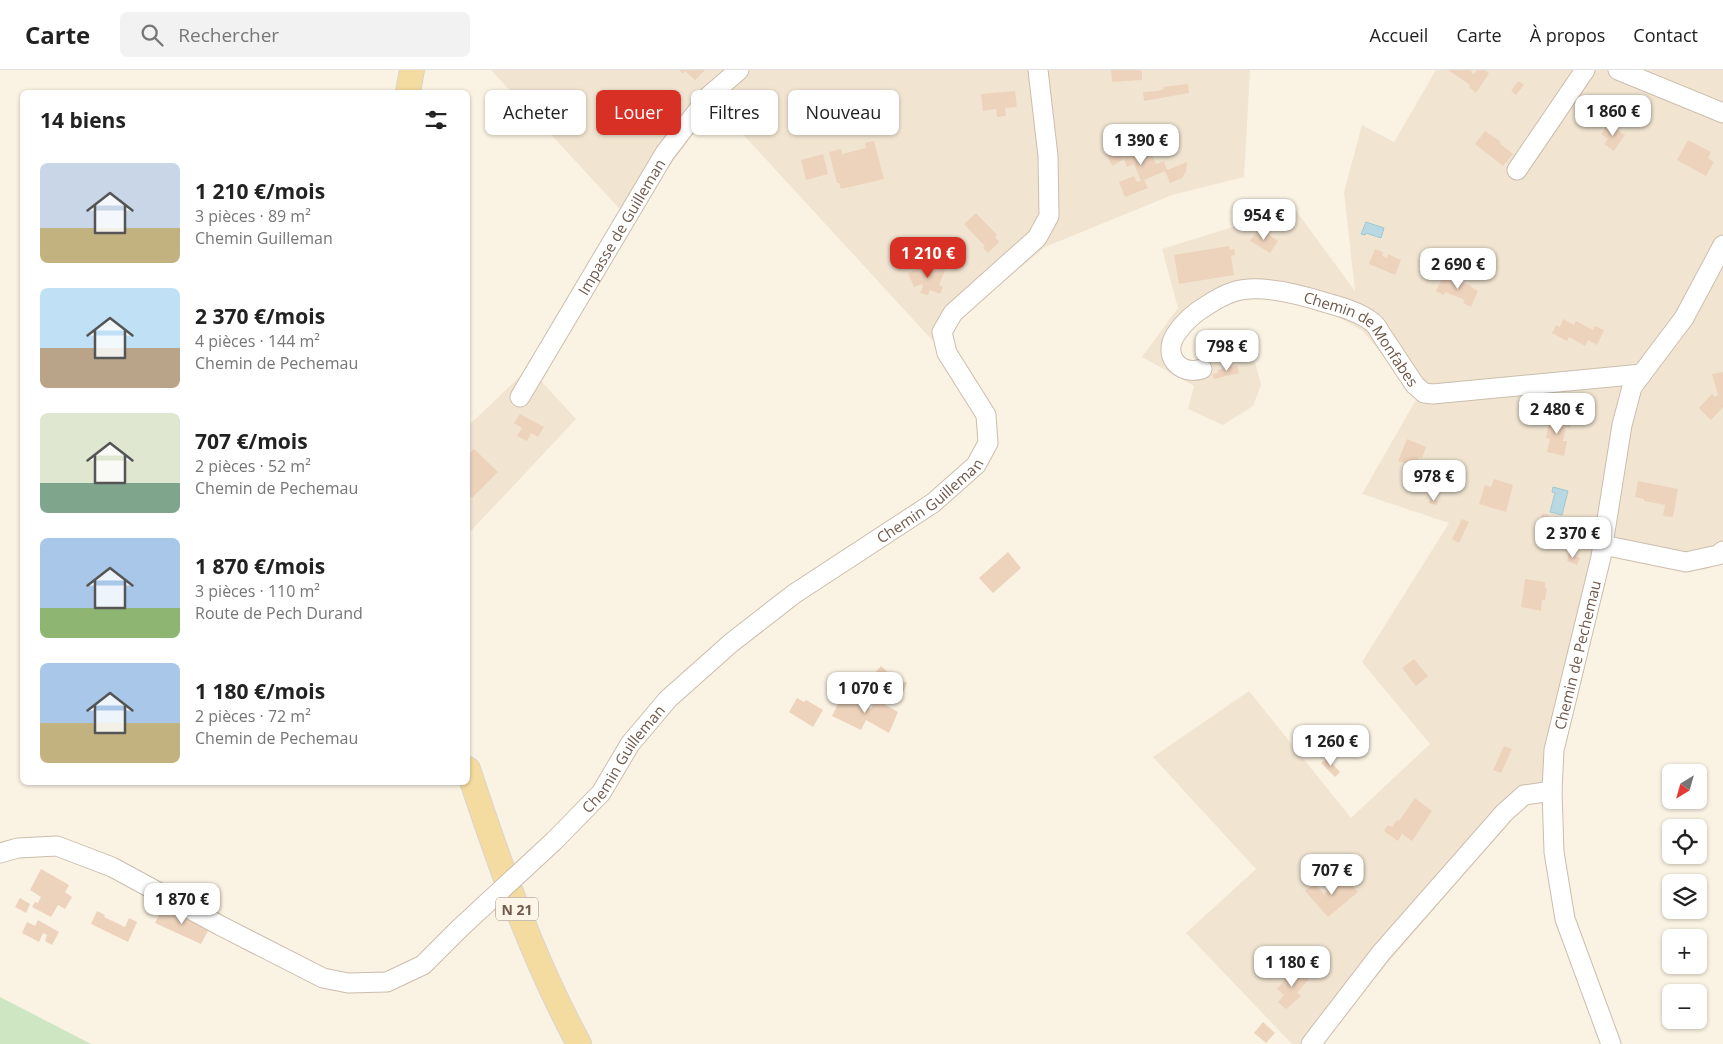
<!DOCTYPE html>
<html lang="fr">
<head>
<meta charset="utf-8">
<style>
	:root { --surface:#fff; --page:#f2f2f2; --text:#222; --muted:#767676; --line:#e0e0e0; --accent:#d93025 }
	body { margin:0; font-family:"Open Sans",sans-serif; background:var(--page); color:var(--text); height:100vh; display:flex; flex-direction:column; font-size:19px; white-space:nowrap }
	* { box-sizing:border-box; margin:0 }
	p { font-size:16px; color:var(--muted) }
	.icon { flex:none; width:28px; height:28px; fill:none; stroke:currentColor; stroke-width:2; stroke-linecap:round; stroke-linejoin:round }
	.map { position:relative; flex:1; overflow:hidden }
	.details { position:absolute; left:20px; top:20px; width:450px; height:695px; display:flex; flex-direction:column; background:var(--surface); border-radius:8px; box-shadow:0 1px 4px #0004 }
	.details>* { flex:none }
	.top-card { position:absolute; left:485px; top:20px; width:475px; height:45px; display:flex; gap:10px }
	.needle { width:32px; rotate:217deg }
	.controls { position:absolute; left:1662px; top:694px; display:grid; gap:10px }
	.controls a { display:grid; place-items:center; width:45px; height:45px; border-radius:8px; background:var(--surface); box-shadow:0 1px 4px #0004; font-size:25px }
	.price { position:absolute; translate:-50% -42px; padding:0 11px; border-radius:10px; background:#fff; color:#222; font-size:16px; line-height:32px; filter:drop-shadow(0 1px 2px #0008) }
	.price::after { content:''; position:absolute; left:50%; top:30px; width:15px; height:11px; margin-left:-8px; background:inherit; clip-path:polygon(0 0,100% 0,50% 100%) }
	.price.selected { background:var(--accent); color:#fff }
	ul { padding:0; list-style:none }
	li { display:flex; align-items:center; gap:15px; height:125px; padding:0 20px }
	li span { display:grid; place-items:center; flex:none; width:140px; height:100px; border-radius:8px; color:#555 }
	li>.icon { margin-inline-start:auto }
	span .icon { width:60px; height:60px; fill:#fffc; stroke-width:1 }
	li b { font-size:21px }
	h2 { display:flex; justify-content:space-between; align-items:center; height:60px; padding:0 20px; font-size:21px }
	.pill { padding:0 18px; border-radius:8px; background:var(--surface); box-shadow:0 1px 4px #0004; font-size:18px; line-height:45px }
	.pill.selected { background:var(--accent); color:#fff }
	header { display:flex; align-items:center; gap:30px; box-sizing:border-box; height:70px; padding:0 25px; background:var(--surface); border-bottom:1px solid var(--line) }
	header strong { font-size:24px }
	nav { display:flex; gap:28px; margin-inline-start:auto; font-size:18px }
	.search { width:350px; height:45px; background:var(--page); display:flex; align-items:center; gap:12px; box-sizing:border-box; padding:0 18px; border-radius:8px; color:var(--muted); font-size:19px }
	.map>svg:first-child { display:block }
	.residential { fill:#f1e5d1 }
	.green { fill:#cee6c2 }
	.water { fill:#b8d9e2; stroke:#a0c7d3 }
	.building { fill:#edd3bc }
	.lines { fill:none; stroke-linecap:round; stroke-linejoin:round }
	.minor-casing { stroke:#ccbdad; stroke-width:21 }
	.major-casing { stroke:#dad4d0; stroke-width:26 }
	.minor { stroke:#fff; stroke-width:19 }
	.major { stroke:#f4db9f; stroke-width:24 }
	.minor-bridge-casing { stroke:#ccbdad; stroke-width:21; stroke-linecap:butt }
	.minor-bridge { stroke:#fff; stroke-width:19 }
	.labels { text-anchor:middle; dominant-baseline:central; stroke-width:4; stroke-linejoin:round; paint-order:stroke }
	.shield { fill:#fdf6e8; stroke:#9a897a; stroke-width:1 }
	.shield-label { font-size:14px; font-weight:bold; fill:#6f5a4b }
	.street-label { font-size:15px; fill:#6f5a4b; stroke:#fdf6e8 }
</style>
</head>
<body>
<header>
<strong>Carte</strong>
<div class="search"><svg class="icon" aria-label="search" viewBox="0 0 24 24"><circle cx="10" cy="10" r="6"/><path d="M15 15l6 6"/></svg>Rechercher</div>
<nav><a>Accueil</a><a>Carte</a><a>À propos</a><a>Contact</a></nav>
</header>
<div class="map">
<svg width="1723" height="974" viewBox="0 0 1723 974">
	<rect width="100%" height="100%" fill="#faf2e2"/>
	<g class="residential">
		<path d="M491,0H1250L1244,107L1172,125L1045,177L933,271L715,34L630,150Z"/>
		<path d="M1436,0H1723V492L1705,500L1608,481L1563,666L1560,716L1527,732L1390,890L1320,974H1292L1186,863L1256,799L1153,687L1249,621L1351,748L1430,674L1362,592L1449,453L1362,424L1417,328L1363,261L1314,233L1262,224L1214,239L1187,263L1179,277L1184,287L1194,292L1226,282L1255,292L1261,315L1253,336L1223,355L1188,339L1194,316L1142,287L1178,238L1162,179L1294,138L1355,221L1344,122L1362,55L1394,72Z"/>
		<path d="M529,298L576,349L468,464V356Z"/>
	</g>
	<path class="green" d="M0,927L91,974H0Z"/>
	<g class="water">
		<path d="M1366,152L1384,158L1381,168L1366,163L1365,165L1361,164Z"/>
		<path d="M1553,417L1568,421L1562,445L1550,442L1555,423L1552,422Z"/>
	</g>
	<g class="building">
		<path d="M679,0H705L695,10L685,1L683,4Z"/>
		<path d="M1111,0H1139L1142,1V10L1112,12Z"/>
		<path d="M1448,0H1472L1471,2L1474,4L1477,0H1484L1489,3L1476,23L1469,17L1470,15Z"/>
		<path d="M1518,11L1524,15L1516,25L1511,21Z"/>
		<path d="M1188,14L1189,23L1144,31L1143,22L1158,21L1164,19L1163,17Z"/>
		<path d="M1015,21L1017,37L1005,38L1006,46L997,47L996,39L983,41L981,24Z"/>
		<path d="M662,26L676,37L669,47L654,36Z"/>
		<path d="M1623,36L1636,43L1631,53L1618,46Z"/>
		<path d="M1608,54L1625,65L1614,81L1604,74L1608,69L1601,64Z"/>
		<path d="M1485,61L1501,72L1499,73L1513,84L1503,96L1475,74Z"/>
		<path d="M1134,67L1139,77L1147,74L1156,94L1164,91L1167,100L1187,92L1186,101L1182,108L1170,113L1165,101L1144,110L1148,118L1125,127L1119,112L1134,106L1137,112L1141,111L1134,94L1127,97L1124,89L1112,96L1105,80L1114,76L1115,79L1119,78L1118,73Z"/>
		<path d="M1688,70L1711,82L1708,88L1714,92L1706,106L1677,90Z"/>
		<path d="M874,71L884,109L841,119L839,113H837L829,82L841,79L842,84L866,78L865,73Z"/>
		<path d="M823,84L828,104L806,110L801,90Z"/>
		<path d="M976,143L997,165L995,167L999,172L988,183L983,178L985,176L964,154Z"/>
		<path d="M1259,158L1278,171L1270,183L1250,171Z"/>
		<path d="M1229,176L1230,180L1234,179L1235,185L1231,186L1234,205L1179,214L1174,185Z"/>
		<path d="M1375,179L1383,182L1382,186L1387,188L1388,184L1401,190L1395,205L1369,194Z"/>
		<path d="M937,196L945,200L939,215L943,217L940,224L930,220L928,225L920,223L923,217L922,214L914,217L908,203L922,197L923,199L928,197L936,200Z"/>
		<path d="M1443,206L1472,216L1471,217L1478,221L1471,237L1463,233L1465,230L1445,222L1444,225L1436,221Z"/>
		<path d="M1563,249L1574,255L1576,251L1593,260L1595,256L1604,260L1597,275L1588,270L1585,276L1569,267L1567,271L1552,263L1556,255L1560,257Z"/>
		<path d="M1237,295L1239,303L1214,309L1213,304L1218,303V300Z"/>
		<path d="M1723,302V337L1711,350L1699,338L1712,324L1715,327L1718,325L1712,304Z"/>
		<path d="M520,344L544,357L538,367L531,363L527,371L517,366L522,358L514,353Z"/>
		<path d="M1550,345L1571,349L1570,358L1566,357L1563,371H1567L1564,386L1547,382L1550,369L1546,368Z"/>
		<path d="M1407,369L1426,377L1422,388L1419,387L1418,390L1415,389L1413,396L1398,391Z"/>
		<path d="M474,379L498,402L472,428L468,424V385Z"/>
		<path d="M1494,409L1513,415L1506,442L1479,434L1485,415L1491,417Z"/>
		<path d="M1638,411L1678,419L1673,447L1663,446L1665,435L1644,431V429L1635,427Z"/>
		<path d="M1431,428L1438,431L1437,435L1429,433Z"/>
		<path d="M1542,444L1548,445L1546,454L1540,452Z"/>
		<path d="M1462,449L1469,452L1459,473L1452,469Z"/>
		<path d="M1008,482L1021,498L993,523L979,508Z"/>
		<path d="M1569,484L1580,488L1577,495L1567,491Z"/>
		<path d="M1525,509L1545,512V518H1547L1545,530H1542L1541,541L1521,537Z"/>
		<path d="M1414,589L1428,606L1416,616L1402,598Z"/>
		<path d="M881,596L889,603L881,612L873,605Z"/>
		<path d="M897,609L907,613L902,625L892,621Z"/>
		<path d="M843,624L871,639L875,629L898,642L889,663L866,650L861,660L832,646Z"/>
		<path d="M797,628L804,632L806,630L823,640L813,657L789,642Z"/>
		<path d="M1504,676L1512,679L1501,703L1493,700Z"/>
		<path d="M1327,688L1340,702L1335,707L1321,693Z"/>
		<path d="M1415,728L1432,741L1412,771L1402,764L1398,771L1384,761L1388,755L1392,757L1397,750L1399,751Z"/>
		<path d="M41,799L69,815L65,822L72,827L65,839L58,835L51,847L32,837L35,832L38,833L41,827L30,820Z"/>
		<path d="M1344,807L1358,822L1328,847L1305,821L1314,813L1324,824Z"/>
		<path d="M20,828L30,834L26,843L15,837Z"/>
		<path d="M164,836L209,859L201,874L155,853Z"/>
		<path d="M97,841L105,845L104,847L125,857L129,848L137,852L128,872L91,854Z"/>
		<path d="M38,850L59,862L52,875L45,871L47,865L43,863L39,872L22,863L27,852L35,856Z"/>
		<path d="M1321,886L1326,892L1313,899L1310,894Z"/>
		<path d="M1296,897L1309,909L1297,923L1301,926L1286,939L1278,932L1284,925L1277,919Z"/>
		<path d="M1263,952L1275,963L1266,973L1254,963Z"/>
	</g>
	<g class="lines">
		<g class="minor-casing">
			<g id="minor">
				<path d="M1618,0L1723,43"/>
				<path d="M1517,100L1585,0"/>
				<path id="s1" d="M1202,299C1179,306 1162,285 1176,264C1184,252 1194,243 1206,236C1215,230 1224,225 1233,222C1259,213 1302,225 1327,233C1341,237 1360,242 1372,252C1377,255 1380,263 1383,267C1394,283 1404,299 1415,315L1424,323L1433,324L1642,304"/>
				<path id="s2" d="M520,327L665,83L709,26L739,0"/>
				<path d="M1603,475L1686,492L1718,485L1723,481"/>
				<path id="s3" d="M554,771L601,723L630,674L668,629L731,573L794,524L933,433L976,395L988,373L986,345L947,283L942,262L953,243L1037,168L1049,146L1048,86L1038,0"/>
				<path d="M0,783L18,778L57,776L112,797L221,856L323,908L348,913L387,912L423,895L459,859"/>
				<path d="M1311,974L1381,883L1504,743L1524,725L1552,721"/>
				<path id="s4" d="M1611,974L1565,849L1554,782L1552,721L1554,680L1601,487L1622,355L1632,317L1684,248L1723,175"/>
			</g>
		</g>
		<g class="major-casing">
			<g id="major">
				<path d="M408,22L412,0"/>
				<path d="M468,699C499,793 532,887 579,974"/>
			</g>
		</g>
		<use href="#minor" class="minor"/>
		<use href="#major" class="major"/>
		<g class="minor-bridge-casing">
			<path id="minor-bridge" d="M459,859L554,771"/>
		</g>
		<use href="#minor-bridge" class="minor-bridge"/>
	</g>
	<g class="labels">
		<rect class="shield" x="496" y="827.5" width="42" height="23" rx="4"/>
		<g class="shield-label">
			<text x="517" y="839">N 21</text>
		</g>
		<g class="street-label">
			<text stroke="none"><textPath href="#s2" startOffset="198">Impasse de Guilleman</textPath></text>
			<text stroke="none"><textPath href="#s1" startOffset="278">Chemin de Monfabes</textPath></text>
			<text stroke="none"><textPath href="#s3" startOffset="512">Chemin Guilleman</textPath></text>
			<text stroke="none"><textPath href="#s4" startOffset="401">Chemin de Pechemau</textPath></text>
			<text stroke="none"><textPath href="#s3" startOffset="108">Chemin Guilleman</textPath></text>
		</g>
	</g>
</svg>
<div class="controls">
<a><svg class="needle" viewBox="-14 -14 28 28"><path d="M0-13l5 13h-10z" fill="#e53935"/><path d="M0 13l5-13h-10z" fill="#767676"/></svg></a>
<a><svg class="icon" aria-label="locate" viewBox="0 0 24 24"><circle cx="12" cy="12" r="6"/><path d="M12 2v4M12 18v4M2 12h4M18 12h4"/></svg></a>
<a><svg class="icon" aria-label="layers" viewBox="0 0 24 24"><path d="M12 4l9 5-9 5-9-5zM3 14l9 5 9-5"/></svg></a>
<a>+</a>
<a>−</a>
</div>
<b class="price" style="left:1613px;top:67px">1 860 €</b>
<b class="price" style="left:1141px;top:96px">1 390 €</b>
<b class="price" style="left:1264px;top:171px">954 €</b>
<b class="price selected" style="left:928px;top:209px">1 210 €</b>
<b class="price" style="left:1458px;top:220px">2 690 €</b>
<b class="price" style="left:1227px;top:302px">798 €</b>
<b class="price" style="left:1557px;top:365px">2 480 €</b>
<b class="price" style="left:1434px;top:432px">978 €</b>
<b class="price" style="left:1573px;top:489px">2 370 €</b>
<b class="price" style="left:865px;top:644px">1 070 €</b>
<b class="price" style="left:1331px;top:697px">1 260 €</b>
<b class="price" style="left:1332px;top:826px">707 €</b>
<b class="price" style="left:182px;top:855px">1 870 €</b>
<b class="price" style="left:1292px;top:918px">1 180 €</b>
<div class="top-card">
<a class="pill">Acheter</a>
<a class="pill selected">Louer</a>
<a class="pill">Filtres</a>
<a class="pill">Nouveau</a>
</div>
<section class="details">
<h2>14 biens<svg class="icon" aria-label="filters" viewBox="0 0 24 24"><path d="M4 7h16M4 17h16"/><circle cx="9" cy="7" r="2"/><circle cx="15" cy="17" r="2"/></svg></h2>
<ul>
<li><span style="background:linear-gradient(#c9d6e8 65%,#c2b280 0)"><svg class="icon" aria-label="home" viewBox="0 0 24 24"><path d="M3 11l9-7 9 7M6 9v11h12V9"/></svg></span><div><b>1 210 €/mois</b><p>3 pièces · 89 m²</p><p>Chemin Guilleman</p></div></li>
<li><span style="background:linear-gradient(#bfe0f5 60%,#b9a48a 0)"><svg class="icon" aria-label="home" viewBox="0 0 24 24"><path d="M3 11l9-7 9 7M6 9v11h12V9"/></svg></span><div><b>2 370 €/mois</b><p>4 pièces · 144 m²</p><p>Chemin de Pechemau</p></div></li>
<li><span style="background:linear-gradient(#dfe7d0 70%,#7fa58c 0)"><svg class="icon" aria-label="home" viewBox="0 0 24 24"><path d="M3 11l9-7 9 7M6 9v11h12V9"/></svg></span><div><b>707 €/mois</b><p>2 pièces · 52 m²</p><p>Chemin de Pechemau</p></div></li>
<li><span style="background:linear-gradient(#a9c7e8 70%,#8fb573 0)"><svg class="icon" aria-label="home" viewBox="0 0 24 24"><path d="M3 11l9-7 9 7M6 9v11h12V9"/></svg></span><div><b>1 870 €/mois</b><p>3 pièces · 110 m²</p><p>Route de Pech Durand</p></div></li>
<li><span style="background:linear-gradient(#a9c7e8 60%,#c2b280 0)"><svg class="icon" aria-label="home" viewBox="0 0 24 24"><path d="M3 11l9-7 9 7M6 9v11h12V9"/></svg></span><div><b>1 180 €/mois</b><p>2 pièces · 72 m²</p><p>Chemin de Pechemau</p></div></li>
</ul>
</section>
</div>
</body>
</html>
